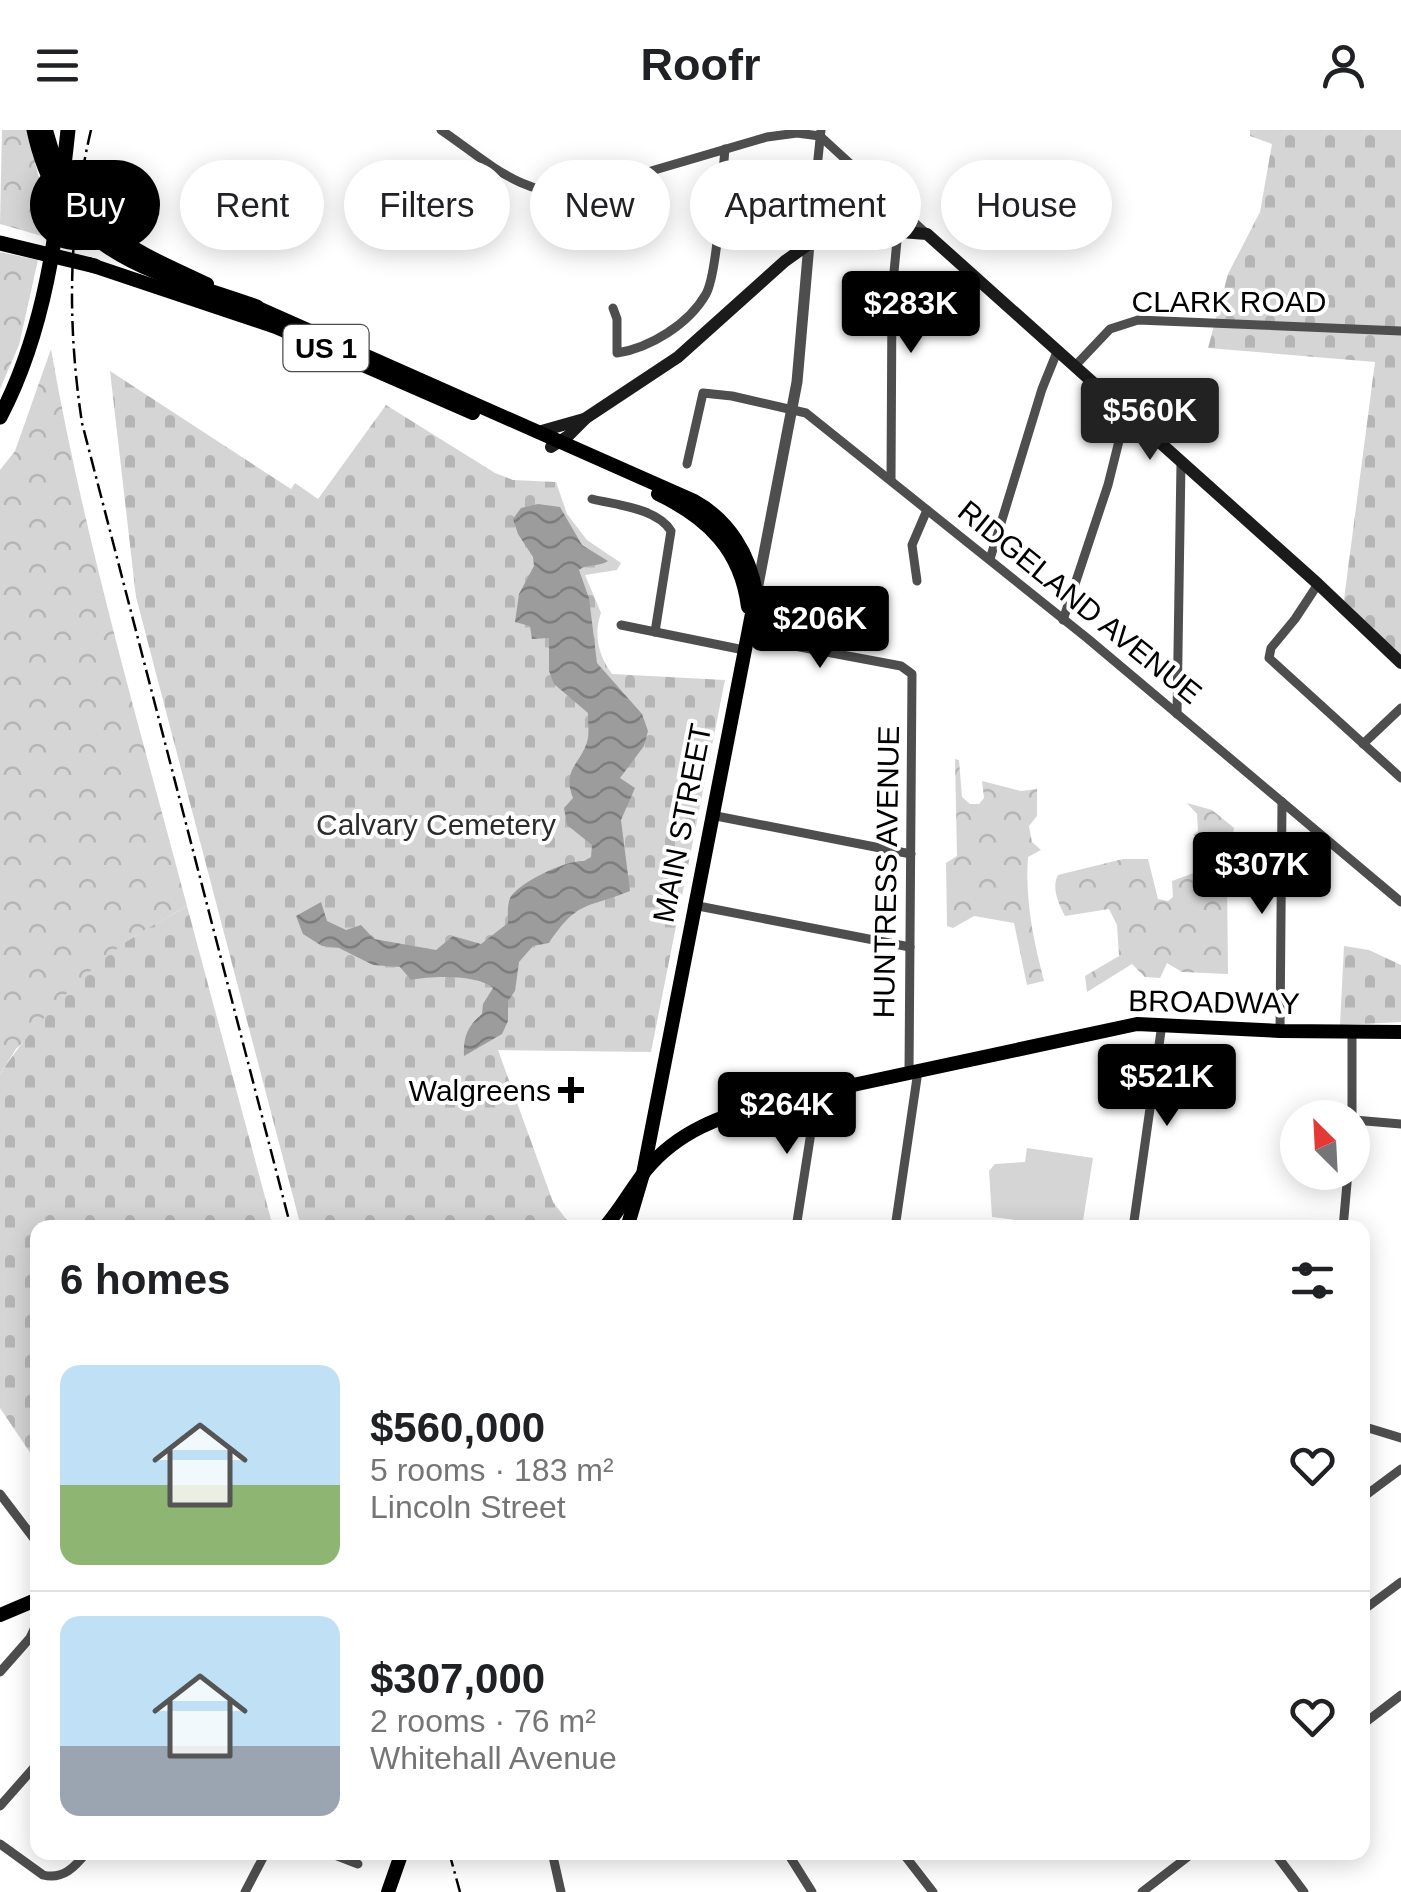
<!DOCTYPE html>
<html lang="en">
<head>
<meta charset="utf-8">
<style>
	:root { --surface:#fff; --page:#f6f6f6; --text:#202124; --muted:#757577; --line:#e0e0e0; --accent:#000 }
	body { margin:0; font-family:Helvetica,sans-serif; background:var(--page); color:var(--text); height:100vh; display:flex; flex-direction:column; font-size:38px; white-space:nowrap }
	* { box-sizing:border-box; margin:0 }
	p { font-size:32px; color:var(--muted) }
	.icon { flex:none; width:55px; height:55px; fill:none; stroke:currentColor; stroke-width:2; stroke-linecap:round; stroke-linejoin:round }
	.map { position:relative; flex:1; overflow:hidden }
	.panel { position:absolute; left:30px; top:1090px; width:1340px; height:640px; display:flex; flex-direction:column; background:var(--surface); border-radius:20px; box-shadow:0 5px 25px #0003 }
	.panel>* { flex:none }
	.guide { position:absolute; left:30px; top:30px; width:1342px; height:90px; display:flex; gap:20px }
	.needle { width:65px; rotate:336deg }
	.buttons { position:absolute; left:1280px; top:970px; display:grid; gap:20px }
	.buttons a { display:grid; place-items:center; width:90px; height:90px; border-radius:50%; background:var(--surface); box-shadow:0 5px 25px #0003; font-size:50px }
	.price { position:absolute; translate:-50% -85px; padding:0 22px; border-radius:10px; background:var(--accent); color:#fff; font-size:32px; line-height:65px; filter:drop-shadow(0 2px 5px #0008) }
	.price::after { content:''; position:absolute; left:50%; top:60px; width:30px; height:22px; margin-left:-15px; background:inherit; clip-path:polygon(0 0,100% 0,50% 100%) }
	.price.on { background:#222; color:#fff }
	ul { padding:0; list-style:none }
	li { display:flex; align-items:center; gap:30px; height:250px; padding:0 30px }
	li+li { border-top:2px solid var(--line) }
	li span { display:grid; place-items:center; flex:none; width:280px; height:200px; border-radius:20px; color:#555 }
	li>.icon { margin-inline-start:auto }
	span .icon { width:120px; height:120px; fill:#fffc; stroke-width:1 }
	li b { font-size:42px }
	h2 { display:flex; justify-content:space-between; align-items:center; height:120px; padding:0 30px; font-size:42px }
	.pill { padding:0 35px; border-radius:45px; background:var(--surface); box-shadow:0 5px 25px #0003; font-size:35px; line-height:90px }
	.pill.on { background:var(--accent); color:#fff }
	header { display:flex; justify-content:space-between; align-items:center; height:130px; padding:0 30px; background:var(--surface); font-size:45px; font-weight:700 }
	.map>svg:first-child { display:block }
	.forest { fill:url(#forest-crowns) }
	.cemetery { fill:url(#cemetery-stones) }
	.green { fill:#d5d5d5 }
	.water { fill:url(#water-waves) }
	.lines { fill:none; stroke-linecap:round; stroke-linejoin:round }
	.minor { stroke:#4e4e4e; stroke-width:9 }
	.tertiary { stroke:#4e4e4e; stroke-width:11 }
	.secondary { stroke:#1b1b1b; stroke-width:12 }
	.primary { stroke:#000; stroke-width:14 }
	.motorway { stroke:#000; stroke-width:15 }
	.rail { stroke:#000; stroke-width:2.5; stroke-dasharray:15 5 2.5 5; stroke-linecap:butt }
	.poi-dot { fill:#000; stroke:#fff; stroke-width:4 }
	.labels { text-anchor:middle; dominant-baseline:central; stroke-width:8; stroke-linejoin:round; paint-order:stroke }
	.shield { fill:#fff; stroke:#4c4c4c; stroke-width:2.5 }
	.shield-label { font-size:28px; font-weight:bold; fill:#000 }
	.street-label { font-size:30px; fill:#000; stroke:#fff }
	.park-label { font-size:30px; fill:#2c2c2c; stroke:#fff }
	.poi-label { font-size:30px; fill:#000; stroke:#fff; text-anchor:end }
</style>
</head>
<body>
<header><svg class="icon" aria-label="menu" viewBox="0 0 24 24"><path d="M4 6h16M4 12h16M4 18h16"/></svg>Roofr<svg class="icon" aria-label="person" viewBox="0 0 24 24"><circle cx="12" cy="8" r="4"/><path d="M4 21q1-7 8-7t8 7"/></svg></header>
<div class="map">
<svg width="1401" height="1762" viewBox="0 0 1401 1762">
	<defs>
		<pattern id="forest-crowns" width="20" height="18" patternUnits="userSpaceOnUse" patternTransform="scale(2.5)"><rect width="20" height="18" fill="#d5d5d5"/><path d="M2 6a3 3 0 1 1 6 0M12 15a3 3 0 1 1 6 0" fill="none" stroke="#b5b5b5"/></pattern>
		<pattern id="cemetery-stones" width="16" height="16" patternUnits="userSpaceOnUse" patternTransform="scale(2.5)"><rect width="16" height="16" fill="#d5d5d5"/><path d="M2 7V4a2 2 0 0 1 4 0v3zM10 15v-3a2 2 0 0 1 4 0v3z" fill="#b5b5b5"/></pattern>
		<pattern id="water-waves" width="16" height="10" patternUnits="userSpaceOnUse" patternTransform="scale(2.5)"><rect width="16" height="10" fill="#9c9c9c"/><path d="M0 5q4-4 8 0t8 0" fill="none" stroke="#7d7d7d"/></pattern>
	</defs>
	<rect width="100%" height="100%" fill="#fff"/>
	<g class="forest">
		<path d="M2,0H28L38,45L48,63L42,106L0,94Z"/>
		<path d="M0,122L38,130L19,215L0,259Z"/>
		<path d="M51,219C84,408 138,591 187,776L130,809L16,919L0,944V340L15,321Z"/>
		<path d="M955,629L959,630L962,667L970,674H979L984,668L982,651L1021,661L1037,659V686L1029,696L1032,712L1041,720L1028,727C1025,770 1033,809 1044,851L1027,855L1014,793L974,786L953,798L947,796L946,733L957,726Z"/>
		<path d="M1187,673L1212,680L1234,698L1227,744L1228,844L1182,842L1167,833L1160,848L1145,847L1132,834L1087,862L1085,846L1119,826L1117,795L1109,779L1065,786C1059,774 1051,758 1058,745L1123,729H1148L1158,769L1168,771L1173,767L1172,751L1202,740L1206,715L1193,705L1198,701L1197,684Z"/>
	</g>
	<g class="cemetery">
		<path d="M1250,0H1401V533L1343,477L1375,232L1208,218L1228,144L1260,82L1272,14L1250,6Z"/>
		<path d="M110,241L291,359L295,353L318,369L386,275L495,343L513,350L556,352L567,384L587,410L621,433L617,440L585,445L601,483C593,504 599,527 612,544L725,550L651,922L498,920L553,1072L572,1097H301L136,467Z"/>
		<path d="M187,776L273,1097L38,1098L37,1333L0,1278V944C29,899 87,838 132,808C150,796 169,787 187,776Z"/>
		<path d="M1344,816L1369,820L1401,835V892L1340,895Z"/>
	</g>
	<path class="green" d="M1027,1018L1093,1028L1082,1097H1015L1016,1090L992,1087L989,1041L995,1034L1025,1032Z"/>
	<path class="water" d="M538,374L560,377L582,415L608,431C599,437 588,433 579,440L589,468L597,533L642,584L648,601L644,616L620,648L635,658L621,690L630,761C585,779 578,770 549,813L533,816L519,832L515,861L508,871V891L502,904L464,926C463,907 468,895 482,884L483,874L493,858C476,844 432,846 411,850L400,837L373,835L339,818L322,816L303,804L296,786L321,772L327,791L346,800L361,795L374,809L436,820L453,806L481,814L508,793C508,785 507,776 510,768C519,752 566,730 584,731L591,727L592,715L567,695L564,678L573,668C561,638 583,633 588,608C589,600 588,590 588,583L554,554L549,541V508L532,509L530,496L515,492L519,464L534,436L533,427L518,404L513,389L521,378Z"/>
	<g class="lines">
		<g class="minor">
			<path d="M441,0C487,31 525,71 583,61L767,7L797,3L820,6L927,104"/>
			<path d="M809,114L821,0"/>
			<path d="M613,178L617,189V223C650,218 689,194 706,164C718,142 722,49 725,19"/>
			<path d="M1074,237L1110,199L1138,190L1401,201"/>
			<path d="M687,334L703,263L732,266L806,283L1087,508L1401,772"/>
			<path d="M891,350L892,163L898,100"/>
			<path d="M592,369C616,375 657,378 671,401L655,502"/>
			<path d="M990,429L1042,259L1057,222"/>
			<path d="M917,451L912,415L927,380"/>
			<path d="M1318,454L1295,489L1271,518L1269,528L1401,648"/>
			<path d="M1063,490L1108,355L1126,283"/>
			<path d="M621,495L744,520"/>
			<path d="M747,507L901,536L912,544L909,943"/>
			<path d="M1177,584L1181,333"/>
			<path d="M1363,614L1401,578"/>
			<path d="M711,685L911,724"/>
			<path d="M693,775L910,817"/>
			<path d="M1280,901L1282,672"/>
			<path d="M1352,903V998"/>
			<path d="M1354,990L1401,994"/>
			<path d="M796,1098L817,964"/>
			<path d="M895,1098L918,941"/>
			<path d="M1133,1098L1162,894"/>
			<path d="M1343,1098L1348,1042"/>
			<path d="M1362,1296L1401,1308"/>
			<path d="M0,1364L38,1414"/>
			<path d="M1362,1368L1401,1339"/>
			<path d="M1362,1481L1401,1452"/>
			<path d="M0,1542L30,1508L38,1491"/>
			<path d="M1362,1595L1401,1565"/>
			<path d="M0,1676L38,1633"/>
			<path d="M0,1714L43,1745C63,1750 75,1737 87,1722"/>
			<path d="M327,1722L358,1734"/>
			<path d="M552,1722L561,1762"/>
			<path d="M787,1722L812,1762"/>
			<path d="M902,1722L933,1762"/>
			<path d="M1274,1722L1304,1762"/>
			<path d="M245,1762L266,1722"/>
			<path d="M1142,1762L1194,1722"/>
		</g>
		<path class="tertiary" d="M757,460L797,252L809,114"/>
		<g class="secondary">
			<path d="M538,302L584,289"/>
			<path d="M551,317L568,306L586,288L678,227L785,131L809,114L831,104L860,99L927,104L1318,454L1401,533"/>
		</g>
		<g class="primary">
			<path d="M46,0C70,94 126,117 207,154"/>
			<path d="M88,134L276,197L473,283"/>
			<path d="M249,174L694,371C729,390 750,425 756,463L643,1044L627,1098"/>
			<path d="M658,364C708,388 741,420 748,477"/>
			<path d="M604,1098C620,1080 631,1059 646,1040C678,1001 721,986 769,973L1137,894L1280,901L1401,902"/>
			<path d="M0,1485L38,1469"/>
			<path d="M388,1762L402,1722"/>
		</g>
		<g class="motorway">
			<path d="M34,0C61,126 151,140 257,177"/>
			<path d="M0,113L95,136"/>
			<path d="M0,287C47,197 57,99 68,0"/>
		</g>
		<g class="rail">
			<path d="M91,0C68,97 67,194 82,293L291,1098"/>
			<path d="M449,1722L460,1762"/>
		</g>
	</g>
	<path class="poi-dot" d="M566 945h10v10h10v10h-10v10h-10v-10h-10v-10h10z"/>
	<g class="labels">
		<rect class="shield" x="283.5" y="195" width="85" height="46" rx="8"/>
		<g class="shield-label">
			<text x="326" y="218">US 1</text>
		</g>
		<g class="street-label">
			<text x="1229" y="171">CLARK ROAD</text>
			<text transform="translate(1080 472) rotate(39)">RIDGELAND AVENUE</text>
			<text transform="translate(682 693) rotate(-79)">MAIN STREET</text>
			<text transform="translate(886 742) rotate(-89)">HUNTRESS AVENUE</text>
			<text transform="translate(1214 872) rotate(1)">BROADWAY</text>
		</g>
		<g class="park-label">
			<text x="436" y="694">Calvary Cemetery</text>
		</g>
		<g class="poi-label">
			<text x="551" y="960">Walgreens</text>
		</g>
	</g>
</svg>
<div class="buttons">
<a><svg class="needle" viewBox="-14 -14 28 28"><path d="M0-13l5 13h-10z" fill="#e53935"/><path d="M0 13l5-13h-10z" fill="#757577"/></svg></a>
</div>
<b class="price" style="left:911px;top:226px">$283K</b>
<b class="price on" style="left:1150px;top:333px">$560K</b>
<b class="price" style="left:820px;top:541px">$206K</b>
<b class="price" style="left:1262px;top:787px">$307K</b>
<b class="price" style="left:1167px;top:999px">$521K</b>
<b class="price" style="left:787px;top:1027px">$264K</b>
<div class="guide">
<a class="pill on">Buy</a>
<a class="pill">Rent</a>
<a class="pill">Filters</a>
<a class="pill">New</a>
<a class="pill">Apartment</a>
<a class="pill">House</a>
</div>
<section class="panel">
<h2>6 homes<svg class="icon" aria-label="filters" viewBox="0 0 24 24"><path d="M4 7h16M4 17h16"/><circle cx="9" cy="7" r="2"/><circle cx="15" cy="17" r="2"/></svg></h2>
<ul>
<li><span style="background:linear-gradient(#bfe0f5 60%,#8fb573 0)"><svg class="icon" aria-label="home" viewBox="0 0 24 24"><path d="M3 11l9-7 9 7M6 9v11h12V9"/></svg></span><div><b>$560,000</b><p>5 rooms · 183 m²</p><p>Lincoln Street</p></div><svg class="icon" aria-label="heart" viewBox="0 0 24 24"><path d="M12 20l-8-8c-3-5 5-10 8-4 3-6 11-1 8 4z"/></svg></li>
<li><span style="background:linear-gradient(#bfe0f5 65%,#9aa5b1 0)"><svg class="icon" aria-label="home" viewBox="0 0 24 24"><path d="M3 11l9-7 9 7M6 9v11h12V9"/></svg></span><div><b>$307,000</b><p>2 rooms · 76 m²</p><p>Whitehall Avenue</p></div><svg class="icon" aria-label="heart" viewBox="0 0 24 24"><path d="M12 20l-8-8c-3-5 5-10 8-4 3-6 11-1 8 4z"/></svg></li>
</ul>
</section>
</div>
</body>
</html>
